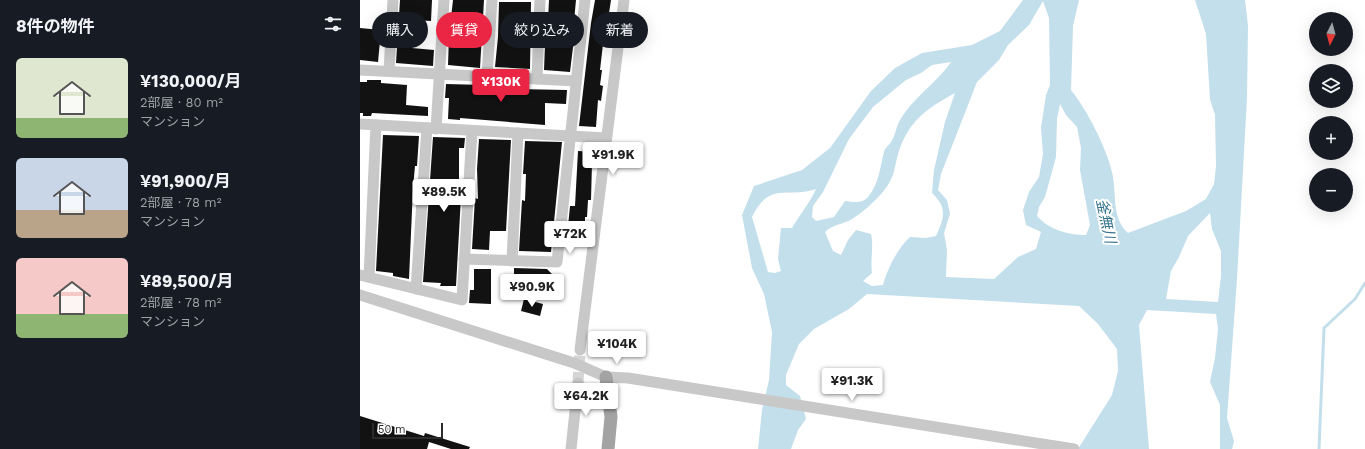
<!DOCTYPE html>
<html lang="ja">
<head>
<meta charset="utf-8">
<style>
	:root { --surface:#171b24; --page:#20242c; --text:#f1f3f6; --muted:#9ea1a6; --accent:#ea2644 }
	body { margin:0; font-family:"Work Sans","Noto Sans JP",sans-serif; background:var(--page); color:var(--text); height:100vh; display:flex; flex-direction:column; font-size:15px; white-space:nowrap }
	* { box-sizing:border-box; margin:0 }
	p { font-size:13px; color:var(--muted) }
	.icon { flex:none; width:22px; height:22px; fill:none; stroke:currentColor; stroke-width:2; stroke-linecap:round; stroke-linejoin:round }
	.map { position:relative; flex:1; overflow:hidden }
	.sheet { display:flex; flex-direction:column; background:var(--surface); width:360px }
	.sheet>* { flex:none }
	.banner { position:absolute; left:12px; top:12px; width:380px; height:36px; display:flex; gap:8px }
	.needle { width:26px; rotate:186deg }
	.buttons { position:absolute; left:949px; top:12px; display:grid; gap:8px }
	.buttons a { display:grid; place-items:center; width:44px; height:44px; border-radius:50%; background:var(--surface); box-shadow:0 4px 16px #0002; font-size:20px }
	.scale { position:absolute; left:12px; bottom:10px; width:71px; box-sizing:border-box; padding-left:4px; border:2px solid #2b2b2b; border-top:0; font-size:11px; line-height:14px; white-space:nowrap; color:#2b2b2b; -webkit-text-stroke:3px #fff; paint-order:stroke }
	.price { position:absolute; translate:-50% -34px; padding:0 9px; border-radius:4px; background:#fff; color:#222; font-size:13px; line-height:26px; filter:drop-shadow(0 1px 2px #0008) }
	.price::after { content:''; position:absolute; left:50%; top:24px; width:12px; height:9px; margin-left:-6px; background:inherit; clip-path:polygon(0 0,100% 0,50% 100%) }
	.price.on { background:var(--accent); color:#fff }
	ul { padding:0; list-style:none }
	li { display:flex; align-items:center; gap:12px; height:100px; padding:0 16px }
	li span { display:grid; place-items:center; flex:none; width:112px; height:80px; border-radius:6px; color:#555 }
	li>.icon { margin-inline-start:auto }
	span .icon { width:48px; height:48px; fill:#fffc; stroke-width:1 }
	li b { font-size:17px }
	h2 { display:flex; justify-content:space-between; align-items:center; height:48px; padding:0 16px; font-size:17px }
	.chip { padding:0 14px; border-radius:18px; background:var(--surface); box-shadow:0 4px 16px #0002; font-size:14px; line-height:36px }
	.chip.on { background:var(--accent); color:#fff }
	main { display:flex; flex:1; min-height:0 }
	.map>svg:first-child { display:block }
	.water { fill:#c3dfeb; fill-rule:evenodd }
	.lines { fill:none; stroke-linecap:round; stroke-linejoin:round }
	.stream { stroke:#c3dfeb; stroke-width:3 }
	.building { fill:#121212 }
	.minor-tunnel { stroke:#d5d5d5; stroke-width:11; stroke-dasharray:11 5.5; stroke-linecap:butt }
	.minor { stroke:#c8c8c8; stroke-width:11 }
	.major { stroke:#a3a3a3; stroke-width:13 }
	.labels { text-anchor:middle; dominant-baseline:central; stroke-width:4; stroke-linejoin:round; paint-order:stroke }
	.water-label { font-size:15px; font-style:italic; fill:#38748f; stroke:#fff }
</style>
</head>
<body>
<main>
<section class="sheet">
<h2>8件の物件<svg class="icon" aria-label="filters" viewBox="0 0 24 24"><path d="M4 7h16M4 17h16"/><circle cx="9" cy="7" r="2"/><circle cx="15" cy="17" r="2"/></svg></h2>
<ul>
<li><span style="background:linear-gradient(#dfe7d0 75%,#8fb573 0)"><svg class="icon" aria-label="home" viewBox="0 0 24 24"><path d="M3 11l9-7 9 7M6 9v11h12V9"/></svg></span><div><b>¥130,000/月</b><p>2部屋 · 80 m²</p><p>マンション</p></div></li>
<li><span style="background:linear-gradient(#c9d6e8 65%,#b9a48a 0)"><svg class="icon" aria-label="home" viewBox="0 0 24 24"><path d="M3 11l9-7 9 7M6 9v11h12V9"/></svg></span><div><b>¥91,900/月</b><p>2部屋 · 78 m²</p><p>マンション</p></div></li>
<li><span style="background:linear-gradient(#f6c9c9 70%,#8fb573 0)"><svg class="icon" aria-label="home" viewBox="0 0 24 24"><path d="M3 11l9-7 9 7M6 9v11h12V9"/></svg></span><div><b>¥89,500/月</b><p>2部屋 · 78 m²</p><p>マンション</p></div></li>
</ul>
</section>
<div class="map">
<svg width="1005" height="449" viewBox="0 0 1005 449">
	<rect width="100%" height="100%" fill="#fff"/>
	<path class="water" d="M663,0H719L713,26L711,90C727,110 746,147 752,172C757,192 751,218 768,233L826,211L846,199L854,184L856,166L855,115L850,99L846,34L835,0H885L888,26L887,98L877,279L867,418L874,441L872,449H860V405L850,382L855,358L858,329L856,314L787,310L779,325L789,449H718L752,395L758,371L757,349L738,324L719,306L507,294L489,309L454,329L439,344L426,375V385L440,396L446,419L438,430L431,449H398L402,410L409,380L412,332L404,294L392,268L382,215L394,186L442,170L470,148L511,91L535,68L562,53L612,45L640,31ZM683,1L689,18L690,85L686,95L681,128L683,154L679,177L669,192L663,210L666,225L681,232L676,249L658,257L634,279L586,277L587,250L584,233L590,214L587,200L578,190L581,174L617,82L639,60L648,45L669,25ZM591,62C576,84 552,98 539,122C536,128 535,136 531,142C529,146 525,147 524,152C520,167 519,184 508,197C502,204 493,202 485,201L474,217L456,221L452,217L453,206L463,192L489,139L513,107L546,80L561,73L572,65ZM595,93L585,122L574,170L572,193C588,208 584,218 576,236L566,238L550,237C538,248 527,269 523,285L512,286L503,281L512,273C510,259 514,247 511,234L496,230L488,240L481,255L473,251L465,232C475,223 482,225 492,219C502,213 514,202 522,193C537,175 533,168 540,148C551,119 568,108 595,93ZM700,104L706,115L717,127L721,148L720,170L730,225L726,235C709,235 689,230 677,216L679,207L685,197L696,157L697,119ZM456,189C450,203 440,214 432,228H421L418,259L421,271L415,273L408,272L392,217C410,180 428,199 456,189ZM850,213L852,229L861,251V276L858,302L806,299L811,271L819,257L828,236Z"/>
	<g class="lines">
		<path class="stream" d="M959,449L964,328L995,299L1005,283"/>
	</g>
	<g class="building">
		<path d="M40,0H72L71,21L54,20L52,48L74,50L73,66L36,63Z"/>
		<path d="M93,0H124L120,68L88,65L89,36Z"/>
		<path d="M189,0H216L214,21L216,22L210,72L184,70L186,20H188Z"/>
		<path d="M235,0H251L246,33L248,34L246,45L243,44L240,70H242L240,85L243,86L241,101L238,100L236,127L219,126L231,23Z"/>
		<path d="M139,2H171L170,69L135,67L138,37Z"/>
		<path d="M0,28L21,30L18,62L0,60Z"/>
		<path d="M7,80H21V83L47,85L46,105L68,107V116L12,113L11,116H3V113H0V82H7Z"/>
		<path d="M86,84L124,85V89L143,90V86H156V89L207,90L206,104L185,103V125L100,118V120L88,119L89,98H85Z"/>
		<path d="M23,135L59,136L57,166H55L53,188L49,279L33,276V273L16,271Z"/>
		<path d="M73,137L105,138L104,148H99V179H102L96,286H80L81,283L63,282Z"/>
		<path d="M119,139L151,140L146,231H130L129,250L112,249L115,198L118,199L117,169Z"/>
		<path d="M165,141L202,142L191,252L159,251L162,200L165,201L166,174H163Z"/>
		<path d="M218,151L236,152L235,163H232L231,200H228L227,217H225V237H207L210,206H215Z"/>
		<path d="M154,268L187,269L192,274L198,275V291H188L179,300L170,288V282L154,281Z"/>
		<path d="M114,269H131V304L109,303L110,290H114Z"/>
		<path d="M164,299L183,304L180,316L161,311Z"/>
		<path d="M0,416L64,436L65,433L110,447L109,449H91L69,442L67,449H0Z"/>
	</g>
	<g class="lines">
		<path class="minor-tunnel" d="M218,383L220,350"/>
		<g class="minor">
			<path d="M0,70L216,81"/>
			<path d="M29,71L33,0"/>
			<path d="M127,76L132,0"/>
			<path d="M177,79L180,0"/>
			<path d="M0,124L246,138"/>
			<path d="M76,129L84,0"/>
			<path d="M104,259L197,262L225,0"/>
			<path d="M152,261L158,133"/>
			<path d="M0,275L102,300L112,131"/>
			<path d="M9,277L16,125"/>
			<path d="M56,289L67,128"/>
			<path d="M0,295L214,363L246,377L268,378L714,449"/>
			<path d="M220,350L264,0"/>
			<path d="M211,449L218,383"/>
		</g>
		<path class="major" d="M246,377L251,417L248,449"/>
	</g>
	<g class="labels">
		<g class="water-label">
			<text transform="translate(746 221) rotate(78)">釜無川</text>
		</g>
	</g>
</svg>
<div class="buttons">
<a><svg class="needle" viewBox="-14 -14 28 28"><path d="M0-13l5 13h-10z" fill="#e53935"/><path d="M0 13l5-13h-10z" fill="#9ea1a6"/></svg></a>
<a><svg class="icon" aria-label="layers" viewBox="0 0 24 24"><path d="M12 4l9 5-9 5-9-5zM3 14l9 5 9-5"/></svg></a>
<a>+</a>
<a>−</a>
</div>
<div class="scale">50 m</div>
<b class="price on" style="left:141px;top:103px">¥130K</b>
<b class="price" style="left:253px;top:176px">¥91.9K</b>
<b class="price" style="left:84px;top:213px">¥89.5K</b>
<b class="price" style="left:210px;top:255px">¥72K</b>
<b class="price" style="left:172px;top:308px">¥90.9K</b>
<b class="price" style="left:257px;top:365px">¥104K</b>
<b class="price" style="left:492px;top:402px">¥91.3K</b>
<b class="price" style="left:226px;top:417px">¥64.2K</b>
<div class="banner">
<a class="chip">購入</a>
<a class="chip on">賃貸</a>
<a class="chip">絞り込み</a>
<a class="chip">新着</a>
</div>
</div>
</main>
</body>
</html>
